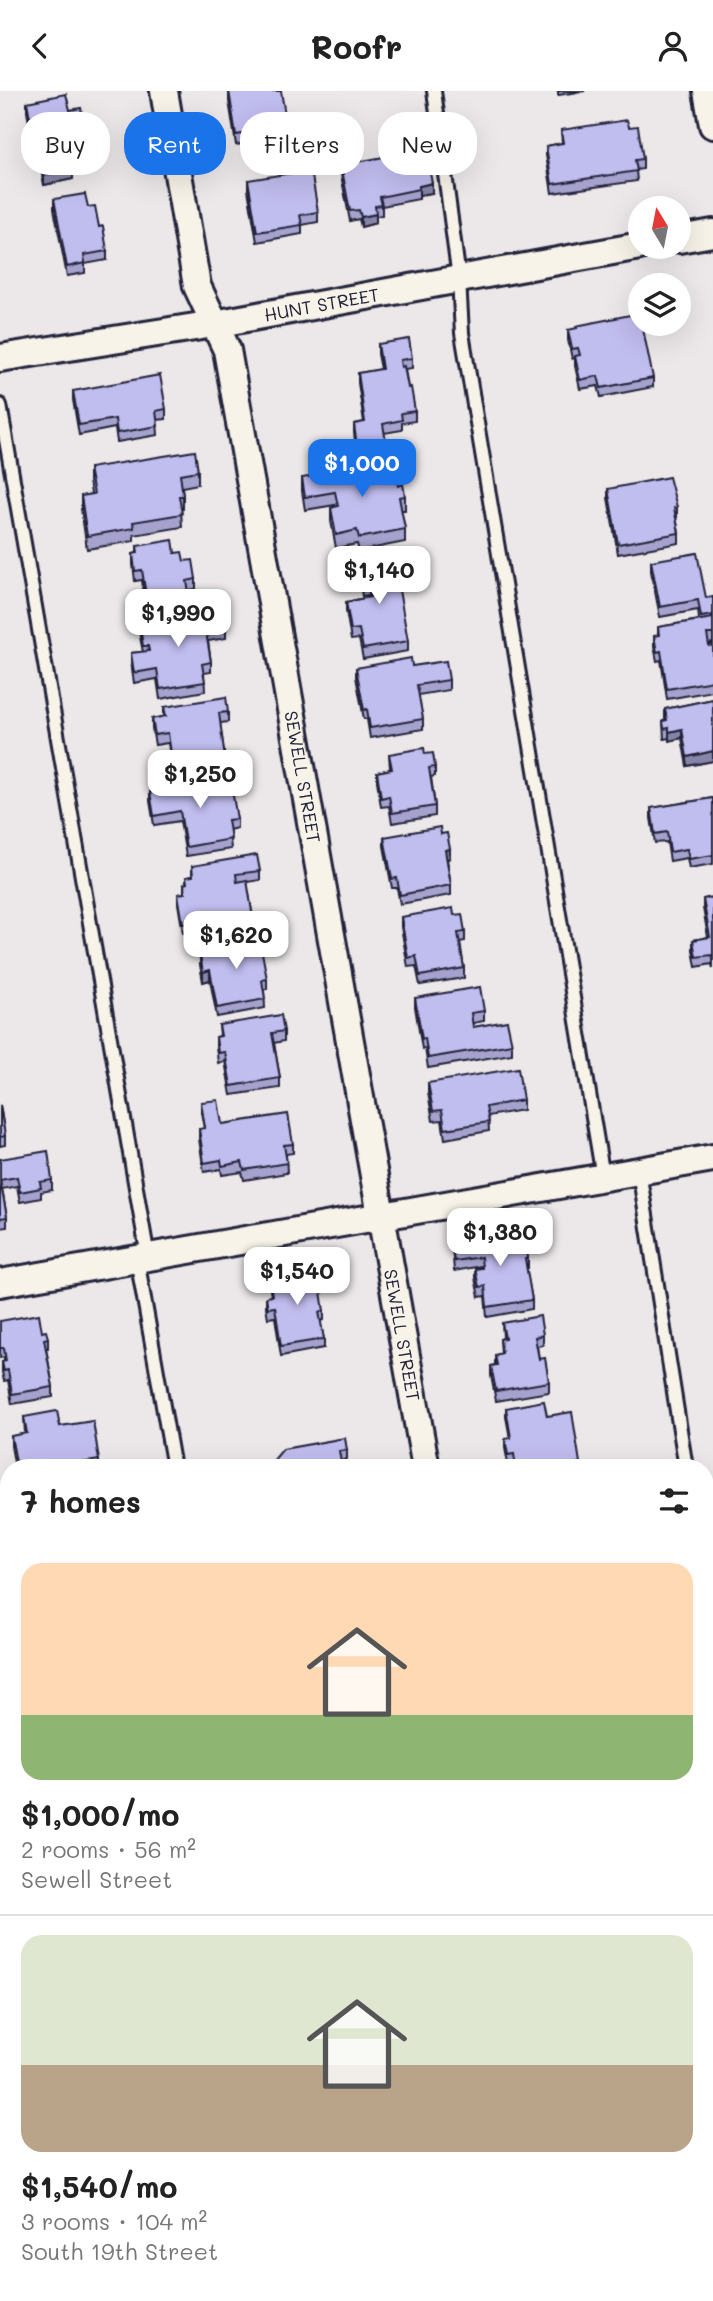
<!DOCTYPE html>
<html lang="en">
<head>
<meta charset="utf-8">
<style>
	:root { --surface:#fff; --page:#f6f6f6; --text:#222; --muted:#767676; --line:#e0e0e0; --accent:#1a73e8 }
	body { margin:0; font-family:Mali,sans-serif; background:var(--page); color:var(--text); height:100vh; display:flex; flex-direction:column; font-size:26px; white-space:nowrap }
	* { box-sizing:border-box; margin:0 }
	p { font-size:23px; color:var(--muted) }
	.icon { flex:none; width:38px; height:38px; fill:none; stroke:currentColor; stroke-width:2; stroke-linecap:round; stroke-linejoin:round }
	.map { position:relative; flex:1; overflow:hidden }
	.panel { position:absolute; left:0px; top:1368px; width:714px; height:842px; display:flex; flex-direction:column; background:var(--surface); border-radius:28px 28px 0 0; box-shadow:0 7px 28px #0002 }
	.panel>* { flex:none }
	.banner { position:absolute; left:21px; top:21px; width:672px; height:63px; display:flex; gap:14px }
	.needle { width:46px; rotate:350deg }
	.buttons { position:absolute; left:628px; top:105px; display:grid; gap:14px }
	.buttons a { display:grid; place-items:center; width:63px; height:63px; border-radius:50%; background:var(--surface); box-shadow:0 7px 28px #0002; font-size:35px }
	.price { position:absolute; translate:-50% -60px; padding:0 16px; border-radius:14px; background:#fff; color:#222; font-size:23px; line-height:46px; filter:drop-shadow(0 2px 4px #0008) }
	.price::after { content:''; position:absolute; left:50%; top:42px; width:21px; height:16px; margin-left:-10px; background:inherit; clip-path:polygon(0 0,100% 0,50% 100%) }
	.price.selected { background:var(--accent); color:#fff }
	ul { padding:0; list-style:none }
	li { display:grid; align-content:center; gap:14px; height:371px; padding:0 21px }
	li+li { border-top:2px solid var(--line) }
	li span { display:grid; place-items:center; height:217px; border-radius:21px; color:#555 }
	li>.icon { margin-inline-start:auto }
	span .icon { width:126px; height:126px; fill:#fffc; stroke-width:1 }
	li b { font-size:30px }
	h2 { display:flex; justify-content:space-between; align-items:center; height:84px; padding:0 21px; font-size:30px }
	.pill { padding:0 24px; border-radius:28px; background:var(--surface); box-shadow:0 7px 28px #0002; font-size:24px; line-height:63px }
	.pill.selected { background:var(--accent); color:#fff }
	header { display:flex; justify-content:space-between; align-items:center; height:91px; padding:0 21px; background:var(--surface); font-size:32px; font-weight:800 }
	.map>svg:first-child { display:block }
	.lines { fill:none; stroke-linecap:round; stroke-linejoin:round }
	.lane-casing { stroke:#22223b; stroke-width:18 }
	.street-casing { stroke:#22223b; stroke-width:32 }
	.secondary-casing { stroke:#22223b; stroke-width:42 }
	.lane { stroke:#f7f3e8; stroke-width:12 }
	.street { stroke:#f7f3e8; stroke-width:26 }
	.secondary { stroke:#f7f3e8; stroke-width:37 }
	.wall { fill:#a5a3ce; stroke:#22223b; stroke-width:2 }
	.shaded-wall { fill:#8684a7; stroke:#22223b; stroke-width:2 }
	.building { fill:#c0bdef; stroke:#22223b; stroke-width:2 }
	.labels { text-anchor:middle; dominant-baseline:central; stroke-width:6; stroke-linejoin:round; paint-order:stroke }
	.street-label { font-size:18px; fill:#22223b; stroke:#f7f3e8 }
</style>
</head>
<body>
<header><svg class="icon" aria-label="back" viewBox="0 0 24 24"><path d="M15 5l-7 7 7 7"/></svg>Roofr<svg class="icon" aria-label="person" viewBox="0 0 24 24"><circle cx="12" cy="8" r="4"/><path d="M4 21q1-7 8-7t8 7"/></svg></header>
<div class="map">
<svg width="713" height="2210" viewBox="0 0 713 2210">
	<rect width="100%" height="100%" fill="#ece8e9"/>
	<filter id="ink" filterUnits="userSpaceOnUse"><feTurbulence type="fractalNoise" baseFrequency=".0143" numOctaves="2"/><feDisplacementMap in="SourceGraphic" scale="14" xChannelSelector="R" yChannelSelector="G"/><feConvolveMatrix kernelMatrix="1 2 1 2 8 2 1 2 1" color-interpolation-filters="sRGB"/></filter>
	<g filter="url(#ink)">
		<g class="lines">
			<g class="lane-casing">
				<g id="lane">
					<path d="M434,0L459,188L462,242L603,1086"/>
					<path d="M0,314L148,1166"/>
					<path d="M639,1080L686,1377"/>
					<path d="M137,1168L174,1377"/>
					<path d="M705,1495L713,1551"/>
					<path d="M705,1740L713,1785"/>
					<path d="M145,2202L146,2210"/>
				</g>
			</g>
			<g class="street-casing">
				<g id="street">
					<path id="s1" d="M164,0L197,195L227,259L426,1377"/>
					<path d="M707,0L713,34"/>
					<path d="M679,148L713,142"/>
					<path id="s2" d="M0,267L214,233L640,155"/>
					<path d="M0,1192L713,1067"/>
					<path d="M705,1577L713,1575"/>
					<path d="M0,1778L9,1829"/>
				</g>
			</g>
			<g class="secondary-casing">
				<g id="secondary">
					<path d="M705,2100L713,2099"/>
					<path d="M60,2210L109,2202"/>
				</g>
			</g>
			<use href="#lane" class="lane"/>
			<use href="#street" class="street"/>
			<use href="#secondary" class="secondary"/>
		</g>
		<g class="wall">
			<path d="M229,0L287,36V45L236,54L229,10Z"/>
			<path d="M558,0H585L558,4Z"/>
			<path d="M27,11L70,19L90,59V69L72,73L73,88L44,94L37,57L36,36L30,37L27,21Z"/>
			<path d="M629,36L643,68V78L636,79L637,90L552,102L546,64V55L562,52L561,39Z"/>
			<path d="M411,64L432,102L419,104V108L382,115V124L376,125V132L361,136L359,128L350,130L341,84V74Z"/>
			<path d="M248,89L318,121V131L302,134V143L257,151L248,99Z"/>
			<path d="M54,108L88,116L99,136L107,160V169L85,173V182L67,185L54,118Z"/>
			<path d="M568,239L653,287V296L601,306L598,295L580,298L575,275V267L572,268L568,249Z"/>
			<path d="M378,253L412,267V277L405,278L408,297L415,320V330L402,332V339L384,342L386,361L357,365L354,342V333L364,331L358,292V282L381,278L378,263Z"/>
			<path d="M73,300L166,318V328L157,329L158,344L117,351L115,337L79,344L73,309Z"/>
			<path d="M89,377L198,380V393L182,396L183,405V418H181L182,436L134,444V450L87,458L81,418V405L91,403L89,390Z"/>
			<path d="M302,387L398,395L405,405V419H401L405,438V451L359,460L357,453L336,457L331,430V417L335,416V414L305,419L302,400Z"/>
			<path d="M608,398L677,416V426H676L679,442V452L618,463L608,407Z"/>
			<path d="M137,455L175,462L184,470L196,488V498L188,499L190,518L148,525L143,514V504H144L142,489L135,490L133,473V463L137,462Z"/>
			<path d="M651,470L706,507L713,506V552L709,553V555L713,554V600L667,608L661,569L657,570L654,555V545H658V536L699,529L698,519L660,526L651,480Z"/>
			<path d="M358,471L408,550V560L363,568L359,548L351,549L346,520V511L369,506L368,504L362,505L358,480Z"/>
			<path d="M192,523L226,538V547L208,550L211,571V581L204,582L205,600L160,608L157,588L134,592L131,572V562L143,561L140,546V536L192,527Z"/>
			<path d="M412,575L449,589V599L418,604L423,628V638L370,647L367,628H364L356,586V577Z"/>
			<path d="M713,608V670L687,675L682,647L669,650V647L664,648L663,630H665V618Z"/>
			<path d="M164,616L228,621V631L220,632L225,668V677L173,686L168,652L155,654L152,637V628L164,626Z"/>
			<path d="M389,663H425L435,676V685L431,686L435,715V725L392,732L389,715L381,716L377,690V681L390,678Z"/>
			<path d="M150,701L237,728V737L229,739L231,758L186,765L180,730L154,734L150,710Z"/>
			<path d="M713,707V773L689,777L687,767L670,770L667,751L655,752L651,727V717Z"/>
			<path d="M441,743L450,767L447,768L451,794V804L400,813L397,797H392L384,755V746Z"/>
			<path d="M192,775L260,780V789L247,791L253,827V837L201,845L200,840L183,842L178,813V803L184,802V793H186V786L192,785Z"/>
			<path d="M713,806V878L712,873L696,876L693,859V849L708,846L703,817V808Z"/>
			<path d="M454,824L465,841V850L460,851L464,877V887L420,894L416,875L408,876L401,836V826Z"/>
			<path d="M205,855L267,888V898H264L265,917L217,926L210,889L203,891L200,874V864L205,863Z"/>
			<path d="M415,907L484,920V930L473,932V936L512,953V963L428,977L425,957L422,958L415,916Z"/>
			<path d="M219,934L284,940V950L274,952L280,987V997L231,1004L225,970L218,972L216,955V946L220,945Z"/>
			<path d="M428,992L523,1009V1019L488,1025L489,1040L445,1048L442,1029L433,1030L428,1002Z"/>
			<path d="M201,1011L222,1033L293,1053V1062L286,1063L287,1082L244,1089L242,1081L222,1084L221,1078L204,1081L199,1048V1038H204L201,1021Z"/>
			<path d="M0,1014L5,1045V1054L0,1055Z"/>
			<path d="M0,1068L52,1089V1099L41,1101V1107L20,1111L17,1095L2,1098L7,1126V1136L0,1137Z"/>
			<path d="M452,1155L523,1157L528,1167V1177H526L532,1209V1218L487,1226L485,1205L479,1206L475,1187V1178L481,1177V1175L454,1180Z"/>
			<path d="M269,1184L312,1195L324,1220V1229L320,1230L324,1248V1257L281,1265L275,1226L268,1227L266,1216V1206L271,1205L269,1194Z"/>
			<path d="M0,1230L42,1241L48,1247V1257H46L53,1296V1306L12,1313L8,1289L4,1290L2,1281V1271H4V1266L0,1267Z"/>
			<path d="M502,1232L543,1244V1254L537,1255L539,1268L549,1291V1301L496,1310L491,1285V1275L495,1274V1264L501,1263L500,1248L503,1247Z"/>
			<path d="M506,1317L547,1325L580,1372V1377H514V1372L508,1373L505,1357V1348L510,1347L506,1326Z"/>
			<path d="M24,1326L60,1335L99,1369V1377H15L11,1355V1345L25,1343Z"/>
			<path d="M347,1359V1368L341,1370L342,1377H272V1371Z"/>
		</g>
		<g class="shaded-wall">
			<path d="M39,25V35L30,37V27Z"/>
			<path d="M42,41V50L38,52V42Z"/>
			<path d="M73,78V88L44,94V84Z"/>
			<path d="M432,92V102L419,104V95Z"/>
			<path d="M376,123V132L361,136V126Z"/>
			<path d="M682,638V647L669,650V641Z"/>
			<path d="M713,660V670L687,675V666Z"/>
			<path d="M450,758V767L445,769V759Z"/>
			<path d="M210,879V889L203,891V881Z"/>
		</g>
		<g class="building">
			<path d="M229,0H281L287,36L236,44Z"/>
			<path d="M66,3L70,19L81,17L90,59L70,63L73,78L44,84L37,48L43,46L42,41L38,42L36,35L41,34L39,25L30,27L27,11Z"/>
			<path d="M627,29L629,36L638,35L643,68L635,69L637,80L552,93L546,55L563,52L561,39Z"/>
			<path d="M410,61L411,64L426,61L432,92L419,95V98L380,106L382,114L375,115L376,123L361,126L359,119L350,120L341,74Z"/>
			<path d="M311,79L318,121L300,124L302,134L257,141L248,89Z"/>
			<path d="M85,103L88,116L95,115L99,136L103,135L107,160L84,164L85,172L67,176L54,108Z"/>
			<path d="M640,222V233H642L653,287L601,297L598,285L580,289L575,265L580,264L578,257L572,258L568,239L577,237L576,235Z"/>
			<path d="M409,248L412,267L400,269L401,276L404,275L408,297L411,296L415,320L401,322L402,329L383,333L386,351L357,356L354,333L365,331L358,282L382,278L378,253Z"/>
			<path d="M160,284L166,318L156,320L158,335L117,342L115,328L79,334L73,300Z"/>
			<path d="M195,360L198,380L180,383L183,405H179L182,423L133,431L134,437L87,445L81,405L94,403L89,377Z"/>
			<path d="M393,372L398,395L403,393L405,405L399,406L405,438L359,447L357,439L336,444L331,417L338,415L335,401L305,406L302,387Z"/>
			<path d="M669,386L677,416L674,417L679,442L618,453L608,398Z"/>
			<path d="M173,449L175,462L182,461L184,470L193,469L196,488L187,490L190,509L148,515L143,504H146L142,479L135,480L133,463L138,462L137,455Z"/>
			<path d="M697,462L706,507L713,506V524L701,526L698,509L660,516L651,470Z"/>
			<path d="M393,465L408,550L363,558L359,538L351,539L346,511L370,506L368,494L362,495L358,471Z"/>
			<path d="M222,518L226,538L206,541L211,571L202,573L205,591L160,598L157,578L134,582L131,562L149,560L148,555H143L140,536L193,527L192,523Z"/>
			<path d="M713,527V543H707L709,555L713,554V576H712L713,590L667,598L661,560L657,561L654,545L659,544L658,536Z"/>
			<path d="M411,567L412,575L446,570L449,589L417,594L423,628L370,637L367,618L364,619L356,577Z"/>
			<path d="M226,606L228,621L219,622L225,668L173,676L168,642L155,644L152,628L166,625L164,616Z"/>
			<path d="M713,608V660L687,666L682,638L669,641V637L664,638L663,630L667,629L665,618Z"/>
			<path d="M424,657L425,663L433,662L435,676L429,677L435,715L392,722L389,705L381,707L377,681L392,678L389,663Z"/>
			<path d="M230,687L237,728L228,729L231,748L186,756L180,720L154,725L150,701Z"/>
			<path d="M713,707V764L689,768L687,758L670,761L667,741L655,743L651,717Z"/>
			<path d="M440,736L441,743L447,742L450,758L445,759L451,794L400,804L397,787L392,788L384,746Z"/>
			<path d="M257,764L260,780L236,783L237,791L247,789L253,827L201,836L200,830L183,833L178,803L185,802L184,793L187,792L186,786L193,785L192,775Z"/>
			<path d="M713,806V868L712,864L696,866L693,849L710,846L703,808Z"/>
			<path d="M453,817L454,824L462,823L465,841L458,842L464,877L420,885L416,865L408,867L401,826Z"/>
			<path d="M259,845L267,888L262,889L265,908L217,917L210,879L203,881L200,864L206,863L205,855Z"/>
			<path d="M480,896L484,920L471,922L473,936L507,930L512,953L428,967L425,947L422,948L415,907Z"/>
			<path d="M281,924L284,940L272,942L280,987L231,995L225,961L218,962L216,946L221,945L219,934Z"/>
			<path d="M518,977L523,1009L486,1016L489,1031L445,1038L442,1019L433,1020L428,992Z"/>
			<path d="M218,1009L222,1033L288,1023L293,1053L284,1054L287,1072L244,1079L242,1071L222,1075L221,1069L204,1072L199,1038L205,1037L201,1011Z"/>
			<path d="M0,1014L5,1045L0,1046Z"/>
			<path d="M48,1060L52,1089L40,1091L41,1097L20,1101L17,1086L0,1089L7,1126L0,1127V1068Z"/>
			<path d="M520,1142L523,1157L527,1156L528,1167L525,1168L532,1209L487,1216L485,1195L479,1196L475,1178L482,1177L481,1166L454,1170L452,1155Z"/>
			<path d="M309,1178L312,1195L320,1194L324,1220L319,1221L324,1248L281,1255L275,1216L268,1217L266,1206L272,1205L269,1184Z"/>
			<path d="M39,1223L42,1241L46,1240L48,1247L44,1248L53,1296L12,1303L8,1279L4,1280L2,1271L6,1270L4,1257H0V1230Z"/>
			<path d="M540,1225L543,1244L535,1246L539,1268L545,1267L549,1291L496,1300L491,1275L497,1274L495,1264L502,1262L500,1248L505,1247L502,1232Z"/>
			<path d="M544,1310L547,1325L572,1321L580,1372L544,1377H516L514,1363L508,1364L505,1348L511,1347L506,1317Z"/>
			<path d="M57,1320L60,1335L93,1330L99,1369L51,1377H25L23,1370L16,1371L11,1345L27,1342L24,1326Z"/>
			<path d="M345,1347L347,1359L339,1360L342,1377H273L272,1371L283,1358Z"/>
			<path d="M553,2202H616L617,2210H555Z"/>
			<path d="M631,2202H685L687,2210H632Z"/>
			<path d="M506,2203L507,2209L542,2203L543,2210H480L479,2207Z"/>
		</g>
	</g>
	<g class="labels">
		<g class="street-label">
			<text stroke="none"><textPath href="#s2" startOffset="326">HUNT STREET</textPath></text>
			<text stroke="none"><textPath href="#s1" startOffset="702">SEWELL STREET</textPath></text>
			<text stroke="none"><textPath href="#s1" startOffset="1269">SEWELL STREET</textPath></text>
		</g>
	</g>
</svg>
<div class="buttons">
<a><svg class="needle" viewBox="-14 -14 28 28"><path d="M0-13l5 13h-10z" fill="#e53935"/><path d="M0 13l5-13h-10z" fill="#767676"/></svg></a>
<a><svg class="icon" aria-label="layers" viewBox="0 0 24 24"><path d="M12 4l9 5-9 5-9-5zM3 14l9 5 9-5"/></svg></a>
</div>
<b class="price selected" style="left:362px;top:408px">$1,000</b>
<b class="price" style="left:379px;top:515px">$1,140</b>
<b class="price" style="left:178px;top:558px">$1,990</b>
<b class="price" style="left:200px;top:719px">$1,250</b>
<b class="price" style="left:236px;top:880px">$1,620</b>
<b class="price" style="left:500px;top:1177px">$1,380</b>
<b class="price" style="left:297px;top:1216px">$1,540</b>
<div class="banner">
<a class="pill">Buy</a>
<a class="pill selected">Rent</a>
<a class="pill">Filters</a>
<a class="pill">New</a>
</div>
<section class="panel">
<h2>7 homes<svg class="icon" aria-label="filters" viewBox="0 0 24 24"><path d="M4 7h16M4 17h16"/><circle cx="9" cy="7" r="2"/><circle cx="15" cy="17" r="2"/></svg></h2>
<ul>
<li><span style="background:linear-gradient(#ffd9b3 70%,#8fb573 0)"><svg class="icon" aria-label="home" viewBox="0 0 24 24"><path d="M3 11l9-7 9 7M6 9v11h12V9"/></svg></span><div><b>$1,000/mo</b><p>2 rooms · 56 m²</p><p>Sewell Street</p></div></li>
<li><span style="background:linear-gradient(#dfe7d0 60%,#b9a48a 0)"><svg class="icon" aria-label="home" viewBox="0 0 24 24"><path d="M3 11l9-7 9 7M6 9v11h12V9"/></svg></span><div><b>$1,540/mo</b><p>3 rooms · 104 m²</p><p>South 19th Street</p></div></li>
</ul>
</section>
</div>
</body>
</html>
